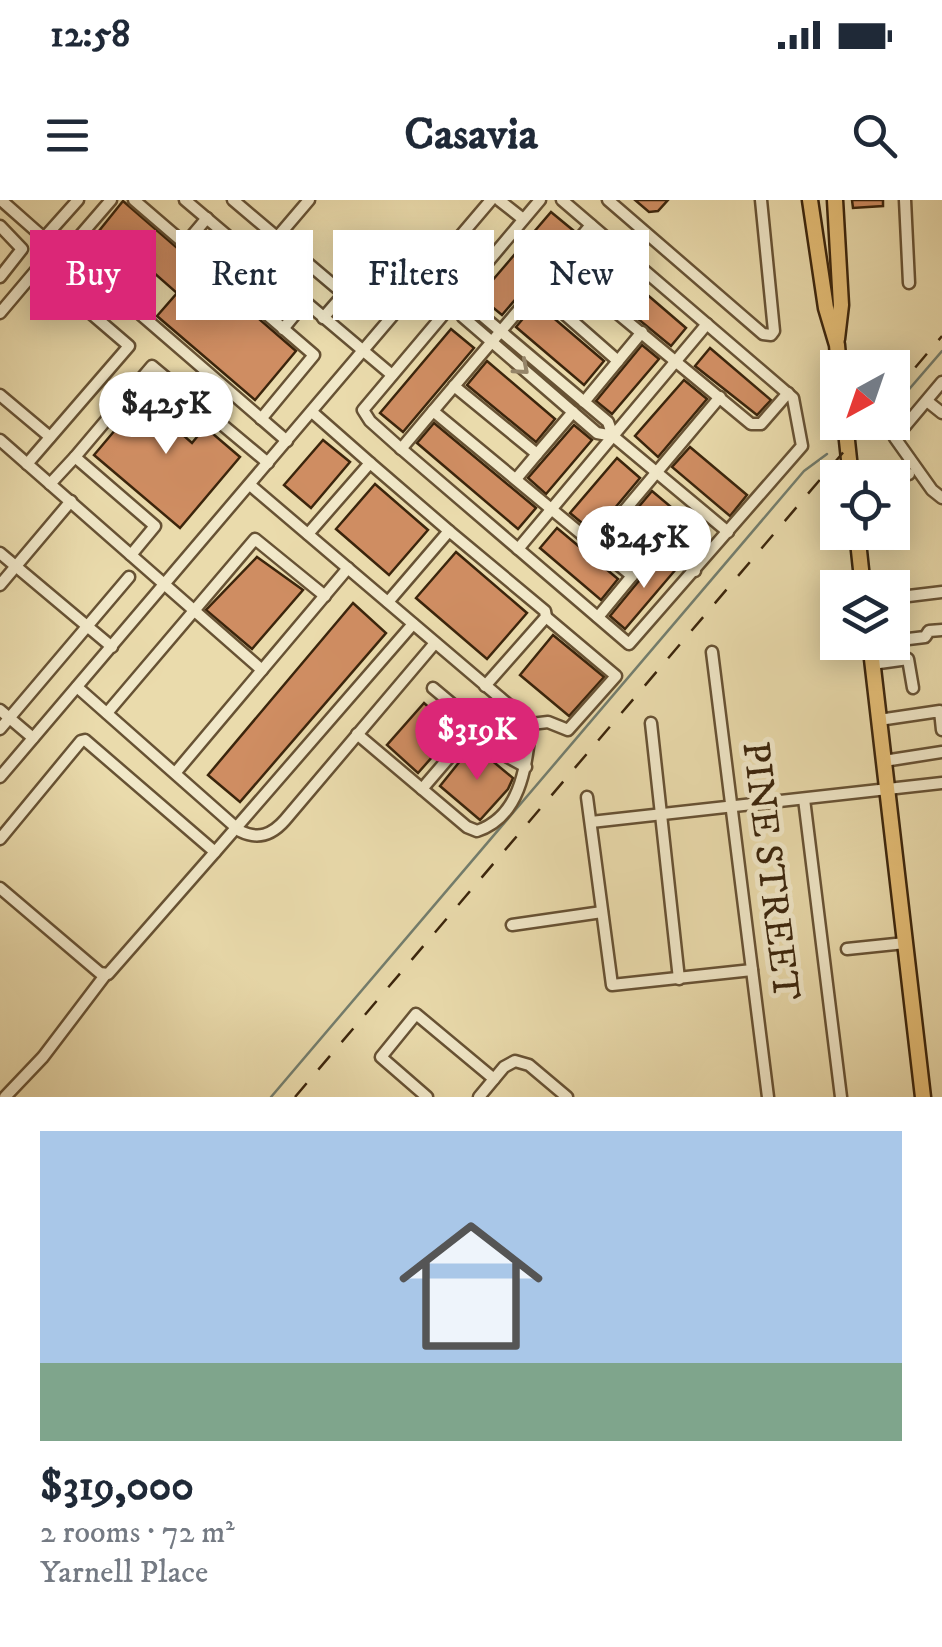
<!DOCTYPE html>
<html lang="en">
<head>
<meta charset="utf-8">
<style>
	:root { --surface:#fff; --page:#f2f2f3; --text:#1f2937; --muted:#747a83; --line:#e0e1e3; --accent:#db2777 }
	body { margin:0; font-family:"IM FELL DW Pica",serif; background:var(--page); color:var(--text); height:100vh; display:flex; flex-direction:column; font-size:38px; white-space:nowrap }
	* { box-sizing:border-box; margin:0 }
	p { font-size:32px; color:var(--muted) }
	.icon { flex:none; width:55px; height:55px; fill:none; stroke:currentColor; stroke-width:2; stroke-linecap:round; stroke-linejoin:round }
	.map { position:relative; height:897px; overflow:hidden }
	.side { display:flex; flex-direction:column; background:var(--surface); flex:1 }
	.side>* { flex:none }
	.banner { position:absolute; left:30px; top:30px; width:882px; height:90px; display:flex; gap:20px }
	.needle { width:65px; rotate:220deg }
	.tools { position:absolute; left:820px; top:150px; display:grid; gap:20px }
	.tools a { display:grid; place-items:center; width:90px; height:90px; border-radius:0px; background:var(--surface); box-shadow:0 5px 25px #0003; font-size:50px }
	.price { position:absolute; translate:-50% -85px; padding:0 22px; border-radius:35px; background:#fff; color:#222; font-size:32px; line-height:65px; filter:drop-shadow(0 2px 5px #0008) }
	.price::after { content:''; position:absolute; left:50%; top:60px; width:30px; height:22px; margin-left:-15px; background:inherit; clip-path:polygon(0 0,100% 0,50% 100%) }
	.price.current { background:var(--accent); color:#fff }
	ul { padding:0; list-style:none }
	li { display:grid; align-content:center; gap:20px; height:530px; padding:0 40px }
	li+li { border-top:2px solid var(--line) }
	li span { display:grid; place-items:center; height:310px; border-radius:0px; color:#555 }
	li>.icon { margin-inline-start:auto }
	span .icon { width:180px; height:180px; fill:#fffc; stroke-width:1 }
	li b { font-size:42px }
	.pill { padding:0 35px; border-radius:0px; background:var(--surface); box-shadow:0 5px 25px #0003; font-size:35px; line-height:90px }
	.pill.current { background:var(--accent); color:#fff }
	.status { display:flex; justify-content:space-between; align-items:center; height:70px; padding:0 50px; background:var(--surface); direction:ltr }
	.status svg { height:28px; fill:currentColor }
	header { display:flex; justify-content:space-between; align-items:center; height:130px; padding:0 40px; background:var(--surface); font-size:45px; font-weight:700 }
	.map>svg:first-child { display:block }
	.lines { fill:none; stroke-linecap:round; stroke-linejoin:round }
	.stream { stroke:#737e6e; stroke-width:2.5 }
	.building { fill:#cf8d62; stroke:#3b250c; stroke-width:2.5 }
	.minor-casing { stroke:#675234; stroke-width:15 }
	.major-casing { stroke:#3b250c; stroke-width:19 }
	.minor { stroke:#f1e8c9; stroke-width:10 }
	.major { stroke:#e5be76; stroke-width:14 }
	.rail { stroke:#3b250c; stroke-width:2.5; stroke-dasharray:18 18; stroke-linecap:butt }
	.oneway { stroke:#96866a }
	.labels { text-anchor:middle; dominant-baseline:central; stroke-width:10; stroke-linejoin:round; paint-order:stroke }
	.street-label { font-size:38px; fill:#3b250c; stroke:#f1e8c9 }
</style>
</head>
<body>
<div class="status"><b>12:58</b><svg viewBox="0 0 49 12"><path d="M0 12V9h3v3zM5 12V6h3v6zM10 12V3h3v9zM15 12V0h3v12zM26 1h20v11H26zM47 4h2v5h-2z"/></svg></div>
<header><svg class="icon" aria-label="menu" viewBox="0 0 24 24"><path d="M4 6h16M4 12h16M4 18h16"/></svg>Casavia<svg class="icon" aria-label="search" viewBox="0 0 24 24"><circle cx="10" cy="10" r="6"/><path d="M15 15l6 6"/></svg></header>
<div class="map">
<svg width="942" height="897" viewBox="0 0 942 897">
	<rect width="100%" height="100%" fill="#eadbac"/>
	<filter id="stains"><feTurbulence type="fractalNoise" baseFrequency=".002" numOctaves="4"/><feColorMatrix values="0 0 0 0 .2 0 0 0 0 .09 0 0 0 0 .02 0 0 0 .5 -.17"/></filter>
	<radialGradient id="worn" r=".72"><stop offset=".6" stop-color="#630" stop-opacity="0"/><stop offset="1" stop-color="#630" stop-opacity=".3"/></radialGradient>
	<g class="lines">
		<g class="stream">
			<path d="M892,209L942,151"/>
			<path d="M271,897L804,271L827,254"/>
		</g>
	</g>
	<g class="building">
		<path d="M635,0H668L658,11L649,12Z"/>
		<path d="M852,0H883V6L853,8Z"/>
		<path d="M123,1L296,151L255,200L157,116L177,93L136,57L116,81L82,52Z"/>
		<path d="M551,12L574,31L502,115L479,96Z"/>
		<path d="M587,43L686,128L671,146L570,63Z"/>
		<path d="M536,103L604,161L584,185L516,127Z"/>
		<path d="M451,129L474,148L403,232L380,213Z"/>
		<path d="M642,145L659,159L612,214L596,201Z"/>
		<path d="M710,148L771,200L757,215L695,166Z"/>
		<path d="M487,161L555,219L536,242L467,185Z"/>
		<path d="M684,180L707,199L658,257L635,236Z"/>
		<path d="M154,184L189,214L176,229L192,243L205,227L240,257L180,328L94,255Z"/>
		<path d="M434,223L536,308L518,329L417,243Z"/>
		<path d="M574,225L592,240L546,294L528,278Z"/>
		<path d="M323,240L350,262L311,308L284,285Z"/>
		<path d="M690,247L747,295L730,316L672,267Z"/>
		<path d="M617,258L640,278L594,333L570,313Z"/>
		<path d="M375,284L428,330L389,375L336,329Z"/>
		<path d="M652,291L709,339L693,358L636,310Z"/>
		<path d="M557,328L618,379L601,400L540,348Z"/>
		<path d="M456,352L527,413L487,459L416,398Z"/>
		<path d="M661,354L677,368L625,429L610,416Z"/>
		<path d="M257,357L303,390L252,449L206,410Z"/>
		<path d="M353,403L386,433L240,602L208,575Z"/>
		<path d="M553,435L604,477L569,516L520,475Z"/>
		<path d="M424,503L455,531L418,573L387,545Z"/>
		<path d="M473,545L513,578L508,589L480,620L440,586Z"/>
	</g>
	<g class="lines">
		<g class="minor-casing">
			<g id="minor">
				<path d="M1,0L44,38L78,0"/>
				<path d="M111,0L73,44V56L287,241"/>
				<path d="M134,0L314,155L261,219"/>
				<path d="M185,0L392,175"/>
				<path d="M233,0L344,94L323,118"/>
				<path d="M499,0L523,19"/>
				<path d="M540,0L363,210L370,221L398,246L629,444L802,246L793,198L562,0"/>
				<path d="M608,0L763,134L771,135L774,131L761,0"/>
				<path d="M905,0L909,83"/>
				<path d="M0,26L22,49L0,77"/>
				<path d="M185,44L207,18"/>
				<path d="M257,61L309,0"/>
				<path d="M558,64L751,224H761L788,193"/>
				<path d="M425,79L453,101L463,117L597,233L613,236L608,222L472,107L453,101"/>
				<path d="M536,89L618,161"/>
				<path d="M0,113L38,68L129,146L27,264"/>
				<path d="M283,129L305,102"/>
				<path d="M942,182L895,238L932,290L942,298"/>
				<path d="M454,186L537,254L516,279"/>
				<path d="M0,195L50,237"/>
				<path d="M927,201L942,213"/>
				<path d="M584,202L642,132"/>
				<path d="M433,211L591,25"/>
				<path d="M312,212L370,263"/>
				<path d="M613,236L728,332"/>
				<path d="M0,240L262,470"/>
				<path d="M401,249L433,211L632,376"/>
				<path d="M537,254L573,212"/>
				<path d="M880,278L909,274"/>
				<path d="M50,284L75,257"/>
				<path d="M250,285L531,524"/>
				<path d="M308,334L370,263L449,331"/>
				<path d="M660,342L624,311L720,197"/>
				<path d="M595,345L624,311"/>
				<path d="M518,349L707,124"/>
				<path d="M0,353L112,447"/>
				<path d="M131,355L155,326L75,257L152,166L268,263"/>
				<path d="M0,385L71,301"/>
				<path d="M892,398L942,392"/>
				<path d="M388,402L449,331L545,411L546,417L485,486"/>
				<path d="M598,417L660,342L695,371"/>
				<path d="M892,441L925,437L929,431L942,430"/>
				<path d="M712,452L768,897"/>
				<path d="M872,464L908,459L913,488"/>
				<path d="M77,487L240,631C258,640 272,635 285,620L435,443"/>
				<path d="M433,488L470,519L497,551L526,567"/>
				<path d="M0,510L33,538"/>
				<path d="M107,513L255,339L325,396"/>
				<path d="M879,520L940,511L942,530"/>
				<path d="M651,523L679,779"/>
				<path d="M531,524L548,522L568,530L616,476L546,417"/>
				<path d="M0,529L129,377"/>
				<path d="M357,534L467,627L477,631C522,616 526,564 531,524"/>
				<path d="M884,561L942,552"/>
				<path d="M176,572L348,368"/>
				<path d="M0,577L491,0"/>
				<path d="M422,589L500,498"/>
				<path d="M587,597L612,785L752,770"/>
				<path d="M804,599L841,897"/>
				<path d="M591,622L942,583"/>
				<path d="M0,639L81,541L85,540L215,652L413,424"/>
				<path d="M0,688L100,773L108,774L215,652"/>
				<path d="M512,725L602,712"/>
				<path d="M847,749L905,743"/>
				<path d="M5,897L43,857L106,774"/>
				<path d="M427,897L381,857L416,814L494,879"/>
				<path d="M479,897L504,867L515,861L529,865L567,897"/>
			</g>
		</g>
		<g class="major-casing">
			<g id="major">
				<path d="M810,0L826,108L837,145L839,168"/>
				<path d="M835,0L841,105L837,139"/>
				<path d="M845,222L851,278"/>
				<path d="M857,332L863,388"/>
				<path d="M870,442L923,897"/>
			</g>
		</g>
		<use href="#minor" class="minor"/>
		<use href="#major" class="major"/>
		<g class="rail">
			<path d="M892,195L942,136"/>
			<path d="M295,897L869,222"/>
		</g>
	</g>
	<defs><path id="oneway-chevron" d="M-2-3.5L2.5 0L-2 3.5" fill="none" stroke-width="1.6" stroke-linecap="round" stroke-linejoin="round" transform="scale(2.5)"/></defs>
	<use class="oneway" href="#oneway-chevron" transform="translate(522 168) rotate(41)"/>
	<g class="labels">
		<g class="street-label">
			<text transform="translate(770 671) rotate(83)">PINE STREET</text>
		</g>
	</g>
	<rect width="100%" height="100%" filter="url(#stains)"/>
	<rect width="100%" height="100%" fill="url(#worn)"/>
</svg>
<div class="tools">
<a><svg class="needle" viewBox="-14 -14 28 28"><path d="M0-13l5 13h-10z" fill="#e53935"/><path d="M0 13l5-13h-10z" fill="#747a83"/></svg></a>
<a><svg class="icon" aria-label="locate" viewBox="0 0 24 24"><circle cx="12" cy="12" r="6"/><path d="M12 2v4M12 18v4M2 12h4M18 12h4"/></svg></a>
<a><svg class="icon" aria-label="layers" viewBox="0 0 24 24"><path d="M12 4l9 5-9 5-9-5zM3 14l9 5 9-5"/></svg></a>
</div>
<b class="price" style="left:166px;top:257px">$425K</b>
<b class="price" style="left:644px;top:391px">$245K</b>
<b class="price current" style="left:477px;top:583px">$319K</b>
<div class="banner">
<a class="pill current">Buy</a>
<a class="pill">Rent</a>
<a class="pill">Filters</a>
<a class="pill">New</a>
</div>
</div>
<section class="side">
<ul>
<li><span style="background:linear-gradient(#a9c7e8 75%,#7fa58c 0)"><svg class="icon" aria-label="home" viewBox="0 0 24 24"><path d="M3 11l9-7 9 7M6 9v11h12V9"/></svg></span><div><b>$319,000</b><p>2 rooms · 72 m²</p><p>Yarnell Place</p></div></li>
</ul>
</section>
</body>
</html>
